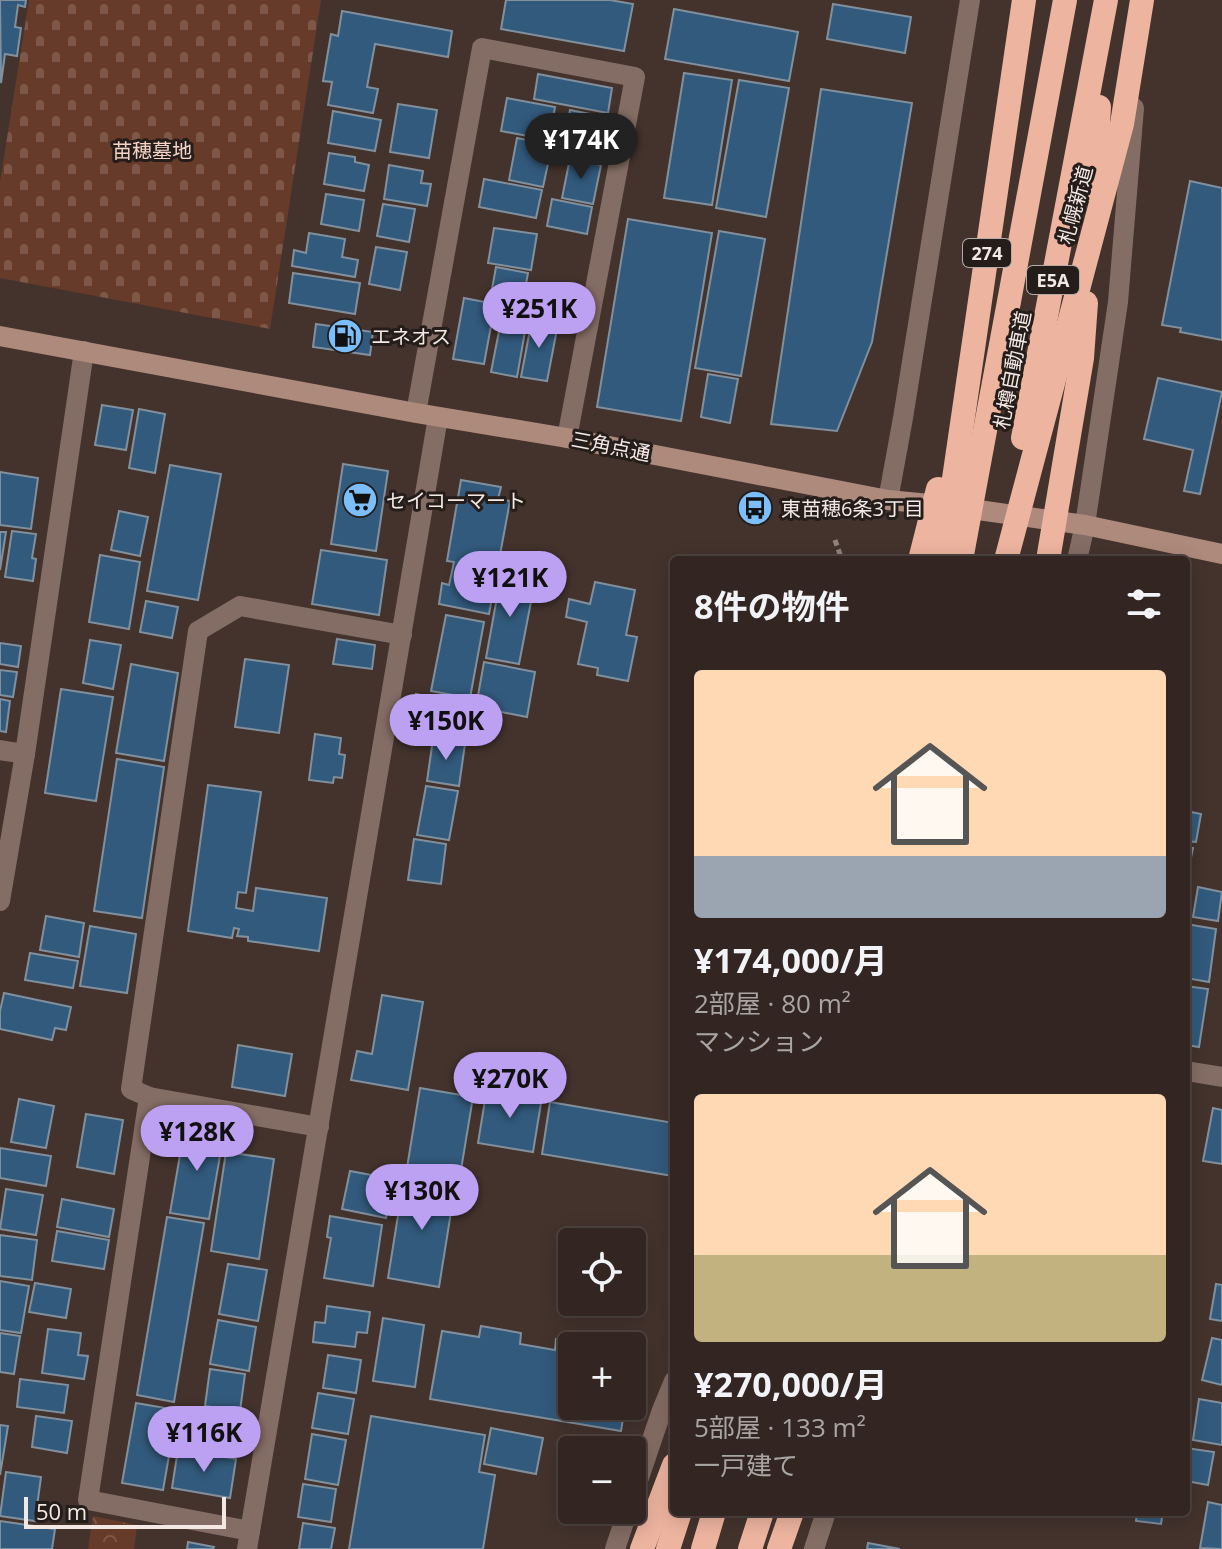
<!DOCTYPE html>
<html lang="ja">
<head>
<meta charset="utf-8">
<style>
	:root { --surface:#332622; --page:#3e322f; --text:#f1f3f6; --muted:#a9a5a5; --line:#4e4340; --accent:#bca0f2 }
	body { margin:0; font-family:"Open Sans","Noto Sans JP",sans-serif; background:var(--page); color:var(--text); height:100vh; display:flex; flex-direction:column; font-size:30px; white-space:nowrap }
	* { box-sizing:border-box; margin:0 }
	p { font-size:26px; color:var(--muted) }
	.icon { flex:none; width:44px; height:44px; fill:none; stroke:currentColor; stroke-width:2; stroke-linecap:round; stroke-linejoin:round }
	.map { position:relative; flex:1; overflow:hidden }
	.details { position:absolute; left:670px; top:556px; width:520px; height:960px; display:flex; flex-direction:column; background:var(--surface); border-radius:8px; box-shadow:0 4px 20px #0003,0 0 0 2px var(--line) }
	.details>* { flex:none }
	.fabs { position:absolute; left:558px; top:1228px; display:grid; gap:16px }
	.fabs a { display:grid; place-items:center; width:88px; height:88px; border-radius:8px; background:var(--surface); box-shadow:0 4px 20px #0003,0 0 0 2px var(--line); font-size:40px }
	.scale { position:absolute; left:24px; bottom:20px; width:202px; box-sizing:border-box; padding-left:8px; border:4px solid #f3e8e4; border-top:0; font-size:22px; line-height:28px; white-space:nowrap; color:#f3e8e4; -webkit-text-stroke:6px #251d1a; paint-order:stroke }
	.price { position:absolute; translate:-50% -68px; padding:0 18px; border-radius:28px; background:var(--accent); color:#111; font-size:26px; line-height:52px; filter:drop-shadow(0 2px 4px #0008) }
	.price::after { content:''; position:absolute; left:50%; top:48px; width:24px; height:18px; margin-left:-12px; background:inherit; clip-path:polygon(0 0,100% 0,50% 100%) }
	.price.selected { background:#222; color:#fff }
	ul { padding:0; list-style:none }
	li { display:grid; align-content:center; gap:16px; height:424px; padding:0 24px }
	li span { display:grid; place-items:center; height:248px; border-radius:8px; color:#555 }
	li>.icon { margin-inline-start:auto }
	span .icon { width:144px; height:144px; fill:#fffc; stroke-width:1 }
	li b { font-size:34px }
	h2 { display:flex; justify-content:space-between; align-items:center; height:96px; padding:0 24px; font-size:34px }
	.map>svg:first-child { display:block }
	.cemetery { fill:url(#cemetery-stones) }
	.park { fill:url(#park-crowns) }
	.building { fill:#325a7c; stroke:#81909d; stroke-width:2 }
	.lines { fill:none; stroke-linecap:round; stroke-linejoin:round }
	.path { stroke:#90827d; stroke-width:5; stroke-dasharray:6 4; stroke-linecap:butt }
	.street { stroke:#846d64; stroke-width:20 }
	.secondary { stroke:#ae8a7c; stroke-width:20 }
	.highway { stroke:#edb49f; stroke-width:24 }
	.labels { text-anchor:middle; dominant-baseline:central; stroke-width:6; stroke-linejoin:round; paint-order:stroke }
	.shield { fill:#251d1a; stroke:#b5aba7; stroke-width:2 }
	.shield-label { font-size:18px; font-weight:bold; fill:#f3e8e4 }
	.park-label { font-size:20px; fill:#f5d4c8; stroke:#251d1a }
	.street-label { font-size:20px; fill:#f3e8e4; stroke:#251d1a }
	.poi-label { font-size:20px; fill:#f3e8e4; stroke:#251d1a; text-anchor:start }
</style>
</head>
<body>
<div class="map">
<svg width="1222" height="1549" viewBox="0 0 1222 1549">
	<defs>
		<pattern id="cemetery-stones" width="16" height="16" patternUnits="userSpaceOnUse" patternTransform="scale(2)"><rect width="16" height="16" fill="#673b29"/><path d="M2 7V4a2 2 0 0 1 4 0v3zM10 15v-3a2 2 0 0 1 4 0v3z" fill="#7d5748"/></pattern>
		<pattern id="park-crowns" width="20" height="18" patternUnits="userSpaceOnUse" patternTransform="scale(2)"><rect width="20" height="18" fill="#673b29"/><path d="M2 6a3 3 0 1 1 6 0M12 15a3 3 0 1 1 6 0" fill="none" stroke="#7d5748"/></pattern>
	</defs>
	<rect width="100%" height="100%" fill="#44332d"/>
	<path class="cemetery" d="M29,0H321L270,329L0,278V182Z"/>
	<path class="park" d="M93,1516L137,1525L134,1549H88Z"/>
	<g class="building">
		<path d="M0,0H26L25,7L18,5L15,27L21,28L17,56L5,54L1,83Z"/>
		<path d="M506,0H610L633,4L624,51L501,29Z"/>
		<path d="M833,4L911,17L905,53L827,39Z"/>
		<path d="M674,9L798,32L789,81L665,59Z"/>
		<path d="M342,11L452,31L448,57L375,44L367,87L378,89L373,113L328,105L332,82L323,81L331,34L338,36Z"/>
		<path d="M684,73L732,80L712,205L664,198Z"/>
		<path d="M538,74L612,88L608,113L534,99Z"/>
		<path d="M739,80L789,88L766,217L716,208Z"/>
		<path d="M821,89L912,103L872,342L837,431L771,424Z"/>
		<path d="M507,98L555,107L549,140L501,131Z"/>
		<path d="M398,104L437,110L429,158L390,152Z"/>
		<path d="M570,110L605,117L597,160L562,154Z"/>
		<path d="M333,111L381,120L375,151L328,143Z"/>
		<path d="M517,138L552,145L543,187L509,180Z"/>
		<path d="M329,153L355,157V162L369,165L364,191L324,184Z"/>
		<path d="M570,158L601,165L593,204L562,198Z"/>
		<path d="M389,165L423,171L421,183L431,184L427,206L384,199Z"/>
		<path d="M484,179L542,190L536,218L479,207Z"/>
		<path d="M1190,181L1222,188V340L1180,332L1181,328L1162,325Z"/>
		<path d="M326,194L364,200L359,231L321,224Z"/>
		<path d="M552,199L592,207L587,234L547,226Z"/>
		<path d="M383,204L415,209L409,242L377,236Z"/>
		<path d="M628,219L712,233L681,421L597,407Z"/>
		<path d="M494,228L537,234L531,270L488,263Z"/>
		<path d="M719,231L765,239L741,376L695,368Z"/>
		<path d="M309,233L345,239L342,257L358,260L355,277L292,266L294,250L306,253Z"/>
		<path d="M376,247L407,252L400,290L369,284Z"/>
		<path d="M496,267L528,273L521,311L498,306L499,301L490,300Z"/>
		<path d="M293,273L360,283L355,314L289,303Z"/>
		<path d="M544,285L578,291L574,319L540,313Z"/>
		<path d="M464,298L495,304L484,364L453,359Z"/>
		<path d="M502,316L527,320L517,377L491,372Z"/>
		<path d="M532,319L558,324L547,381L521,377Z"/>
		<path d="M316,324L373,332L370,355L313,347Z"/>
		<path d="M708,374L738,379L730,423L701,417Z"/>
		<path d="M1158,378L1222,392L1200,494L1184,491L1193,450L1144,439Z"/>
		<path d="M102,405L133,410L126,450L95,445Z"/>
		<path d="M139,409L165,414L155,473L129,468Z"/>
		<path d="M343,464L388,471L376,551L331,544Z"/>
		<path d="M170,465L221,474L198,600L147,591Z"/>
		<path d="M0,472L38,478L31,529L0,525Z"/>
		<path d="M461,480L501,487L498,499L510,501L489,614L439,604L442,583L449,585L454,562L447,561Z"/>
		<path d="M119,511L148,517L140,556L111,550Z"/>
		<path d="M12,531L36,534L32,558L36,559L33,581L5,577Z"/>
		<path d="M0,532H6L0,570Z"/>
		<path d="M321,550L387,560L379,615L312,604Z"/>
		<path d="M100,555L140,562L129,629L89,622Z"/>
		<path d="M501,575L535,581L519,664L486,658Z"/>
		<path d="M595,582L635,590L626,635L637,637L628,681L597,675L598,668L578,664L587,622L566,617L569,599L590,604Z"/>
		<path d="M146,601L178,607L172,638L140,632Z"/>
		<path d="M446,615L484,622L470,698L431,691Z"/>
		<path d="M337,639L375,645L372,669L333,664Z"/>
		<path d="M90,640L121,645L113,689L83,683Z"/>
		<path d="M0,643L21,646L18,667L0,664Z"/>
		<path d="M245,659L289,665L279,733L235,727Z"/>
		<path d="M484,662L535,672L527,717L476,707Z"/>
		<path d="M131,664L178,673L164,761L116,753Z"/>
		<path d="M0,670L17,672L13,697L0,695Z"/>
		<path d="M61,689L113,697L96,801L45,793Z"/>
		<path d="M416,694L470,705L464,739L435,733L437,719L412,715Z"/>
		<path d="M0,699L10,701L6,732L0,731Z"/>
		<path d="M315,734L341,738L339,754L345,755L342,778L334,777L333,783L309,780Z"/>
		<path d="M433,739L465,744L459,786L427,781Z"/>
		<path d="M117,759L164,767L142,918L94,911Z"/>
		<path d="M208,785L261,792L246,893L238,892L236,908L253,911L256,888L327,898L319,951L248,941V937L237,936L239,929L234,928L232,938L188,931Z"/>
		<path d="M426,786L458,791L449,840L417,835Z"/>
		<path d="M1186,811L1201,814L1196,842L1186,841Z"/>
		<path d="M414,839L446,844L441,884L408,880Z"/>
		<path d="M1186,847L1193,848L1186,881Z"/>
		<path d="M1198,887L1222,892L1218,921L1193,917Z"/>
		<path d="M46,916L84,923L79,957L40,950Z"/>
		<path d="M1186,924L1216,929L1209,982L1186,978Z"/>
		<path d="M90,926L136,934L127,993L80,986Z"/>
		<path d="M30,953L78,961L73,988L25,980Z"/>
		<path d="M1186,986L1208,989L1199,1047L1186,1045Z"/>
		<path d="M4,993L71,1007L66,1030L55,1028L52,1040L0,1029V1011Z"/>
		<path d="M382,995L423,1002L408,1090L351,1080L357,1051L372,1054Z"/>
		<path d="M238,1045L292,1054L285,1096L232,1087Z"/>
		<path d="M420,1088L473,1097L459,1182L406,1174Z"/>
		<path d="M487,1088L542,1097L533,1152L478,1143Z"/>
		<path d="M19,1099L54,1106L46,1148L11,1142Z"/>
		<path d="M550,1102L674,1123L673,1176L542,1154Z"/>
		<path d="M1213,1108L1222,1110V1164L1203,1161Z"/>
		<path d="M86,1114L123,1120L114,1174L77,1167Z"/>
		<path d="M185,1126L224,1133L209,1219L170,1213Z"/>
		<path d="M0,1148L51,1156L46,1186L0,1178Z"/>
		<path d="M226,1152L274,1159L259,1259L211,1251Z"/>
		<path d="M350,1171L393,1179L386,1218L342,1209Z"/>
		<path d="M404,1178L455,1187L439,1287L388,1278Z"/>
		<path d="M6,1189L43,1195L36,1235L0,1229Z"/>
		<path d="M62,1199L114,1209L109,1237L57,1227Z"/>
		<path d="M330,1216L382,1225L373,1286L324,1278L331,1238L327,1237Z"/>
		<path d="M167,1217L204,1223L174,1402L137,1395Z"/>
		<path d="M57,1231L109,1240L104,1269L52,1261Z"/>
		<path d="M0,1235L37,1240L32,1280L0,1276Z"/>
		<path d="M228,1264L267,1270L258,1321L219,1314Z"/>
		<path d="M0,1281L29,1286L21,1333L0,1330Z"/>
		<path d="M35,1283L71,1289L66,1318L29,1312Z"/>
		<path d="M1216,1284L1222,1285V1321L1210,1319Z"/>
		<path d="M327,1306L370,1312L367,1333L357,1332L355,1347L313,1342L315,1322L325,1323Z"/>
		<path d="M383,1318L424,1325L415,1387L373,1381Z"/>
		<path d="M218,1320L256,1327L249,1371L210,1364Z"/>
		<path d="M481,1326L521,1333L520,1344L555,1350L556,1339L595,1345L572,1346V1406H625L621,1431L430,1399L442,1331L479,1337Z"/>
		<path d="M48,1329L81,1333L78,1355L88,1356L84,1379L42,1373Z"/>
		<path d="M0,1333L20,1336L14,1374L0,1372Z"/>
		<path d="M1212,1338L1222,1340V1385L1202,1380Z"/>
		<path d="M328,1355L361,1360L356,1393L323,1388Z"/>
		<path d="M210,1369L245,1374L240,1411L205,1406Z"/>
		<path d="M20,1379L68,1385L64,1413L17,1407Z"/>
		<path d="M318,1393L354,1399L348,1434L312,1428Z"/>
		<path d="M1199,1399L1222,1403V1445L1193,1440Z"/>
		<path d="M136,1403L177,1410L163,1490L122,1483Z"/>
		<path d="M202,1409L239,1415L233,1453L196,1446Z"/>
		<path d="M36,1416L72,1421L67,1453L32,1447Z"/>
		<path d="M371,1416L485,1435L479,1472L495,1475L483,1549H349Z"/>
		<path d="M0,1425L8,1426L0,1475Z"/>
		<path d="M491,1428L543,1438L536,1474L484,1464Z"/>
		<path d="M312,1434L346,1440L338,1485L305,1479Z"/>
		<path d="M1186,1448L1214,1452L1208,1485L1186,1481Z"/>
		<path d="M178,1449L236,1459L230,1498L172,1488Z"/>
		<path d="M6,1472L41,1477L35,1521L0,1516Z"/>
		<path d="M303,1484L336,1489L331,1522L298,1517Z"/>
		<path d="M1208,1502L1222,1505V1549L1200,1548Z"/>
		<path d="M1137,1512H1163L1161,1524L1136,1521Z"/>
		<path d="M0,1521L55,1529L52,1549H0Z"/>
		<path d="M303,1523L335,1528L331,1549H299Z"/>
		<path d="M188,1542L214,1547L213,1549H187Z"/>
		<path d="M868,1543L900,1549H867Z"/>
	</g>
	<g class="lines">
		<path class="path" d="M835,540L842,560"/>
		<g class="street">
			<path d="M416,413L482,48L635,77L567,438"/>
			<path d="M888,500L903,418L970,0"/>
			<path d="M1077,560L1085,525L1118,302L1134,108"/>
			<path d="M0,750L25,754"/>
			<path d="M0,901L25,754L84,351"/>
			<path d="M1186,1071L1222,1077"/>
			<path d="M149,1097L131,1089L198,631L240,606L402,635"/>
			<path d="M632,1498L662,1410L674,1381"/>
			<path d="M250,1531L88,1500L149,1097L319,1127"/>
			<path d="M247,1549L438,417"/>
			<path d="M615,1549L628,1510"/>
			<path d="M814,1549L826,1512"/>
		</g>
		<path class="secondary" d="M0,336L416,413L567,438L888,500L950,506L1085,525L1222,554"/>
		<g class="highway">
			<path d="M1094,190L1099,107"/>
			<path d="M1023,438L1106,0"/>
			<path d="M920,560L938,489"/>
			<path d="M939,560L950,506L1024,0"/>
			<path d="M961,560L1065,0"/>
			<path d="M1006,560L1122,124L1142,0"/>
			<path d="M1048,560L1082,358L1086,303"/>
			<path d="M642,1549L674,1465"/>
			<path d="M668,1549L680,1512"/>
			<path d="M703,1549L714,1512"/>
			<path d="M750,1549L762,1512"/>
			<path d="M779,1549L792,1512"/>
		</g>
	</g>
	<defs>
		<g id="fuel-disc" transform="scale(1.8)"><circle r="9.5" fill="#7bbef9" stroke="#251d1a"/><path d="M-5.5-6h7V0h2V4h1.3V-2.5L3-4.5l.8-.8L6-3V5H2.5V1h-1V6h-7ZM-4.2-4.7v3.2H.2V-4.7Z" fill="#111"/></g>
		<g id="supermarket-disc" transform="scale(1.8)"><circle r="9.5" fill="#7bbef9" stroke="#251d1a"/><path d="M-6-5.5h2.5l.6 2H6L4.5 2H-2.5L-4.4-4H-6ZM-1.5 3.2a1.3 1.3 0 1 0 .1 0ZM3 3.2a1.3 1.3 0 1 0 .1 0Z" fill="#111"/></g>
		<g id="bus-disc" transform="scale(1.8)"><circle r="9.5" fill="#7bbef9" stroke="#251d1a"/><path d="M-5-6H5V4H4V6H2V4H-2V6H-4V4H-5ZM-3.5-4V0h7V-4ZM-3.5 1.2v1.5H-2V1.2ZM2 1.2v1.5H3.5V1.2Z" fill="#111"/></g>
	</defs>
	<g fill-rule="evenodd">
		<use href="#fuel-disc" x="345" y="336"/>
		<use href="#supermarket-disc" x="360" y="500"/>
		<use href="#bus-disc" x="755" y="508"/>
	</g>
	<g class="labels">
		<g class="shield">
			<rect x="963" y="239" width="48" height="28" rx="6"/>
			<rect x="1027" y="266" width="52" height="28" rx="6"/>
		</g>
		<g class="shield-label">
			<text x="987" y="253">274</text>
			<text x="1053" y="280">E5A</text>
		</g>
		<g class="park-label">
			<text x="152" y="150">苗穂墓地</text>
		</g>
		<g class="street-label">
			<text transform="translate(1075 205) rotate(-75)">札幌新道</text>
			<text transform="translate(1012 370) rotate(-79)">札樽自動車道</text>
			<text transform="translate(611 446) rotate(11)">三角点通</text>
		</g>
		<g class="poi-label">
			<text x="371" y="336">エネオス</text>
			<text x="386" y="500">セイコーマート</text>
			<text x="781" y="508">東苗穂6条3丁目</text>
		</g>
	</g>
</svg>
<div class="fabs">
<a><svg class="icon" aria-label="locate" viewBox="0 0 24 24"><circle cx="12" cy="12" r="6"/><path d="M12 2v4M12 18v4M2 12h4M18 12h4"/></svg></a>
<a>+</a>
<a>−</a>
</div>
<div class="scale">50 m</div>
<b class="price selected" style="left:581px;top:181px">¥174K</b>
<b class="price" style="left:539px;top:350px">¥251K</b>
<b class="price" style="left:510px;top:619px">¥121K</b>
<b class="price" style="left:446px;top:762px">¥150K</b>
<b class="price" style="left:510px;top:1120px">¥270K</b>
<b class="price" style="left:197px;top:1173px">¥128K</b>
<b class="price" style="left:422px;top:1232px">¥130K</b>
<b class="price" style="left:204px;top:1474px">¥116K</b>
<section class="details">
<h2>8件の物件<svg class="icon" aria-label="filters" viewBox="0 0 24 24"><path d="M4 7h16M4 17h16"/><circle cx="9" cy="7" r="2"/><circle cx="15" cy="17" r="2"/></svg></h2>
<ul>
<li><span style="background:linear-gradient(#ffd9b3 75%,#9aa5b1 0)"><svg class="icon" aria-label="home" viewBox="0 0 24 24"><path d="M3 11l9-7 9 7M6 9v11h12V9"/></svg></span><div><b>¥174,000/月</b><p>2部屋 · 80 m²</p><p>マンション</p></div></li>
<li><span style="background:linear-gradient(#ffd9b3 65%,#c2b280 0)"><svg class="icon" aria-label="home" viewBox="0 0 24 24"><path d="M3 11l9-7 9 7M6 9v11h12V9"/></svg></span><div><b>¥270,000/月</b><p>5部屋 · 133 m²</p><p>一戸建て</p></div></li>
</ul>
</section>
</div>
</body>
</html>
